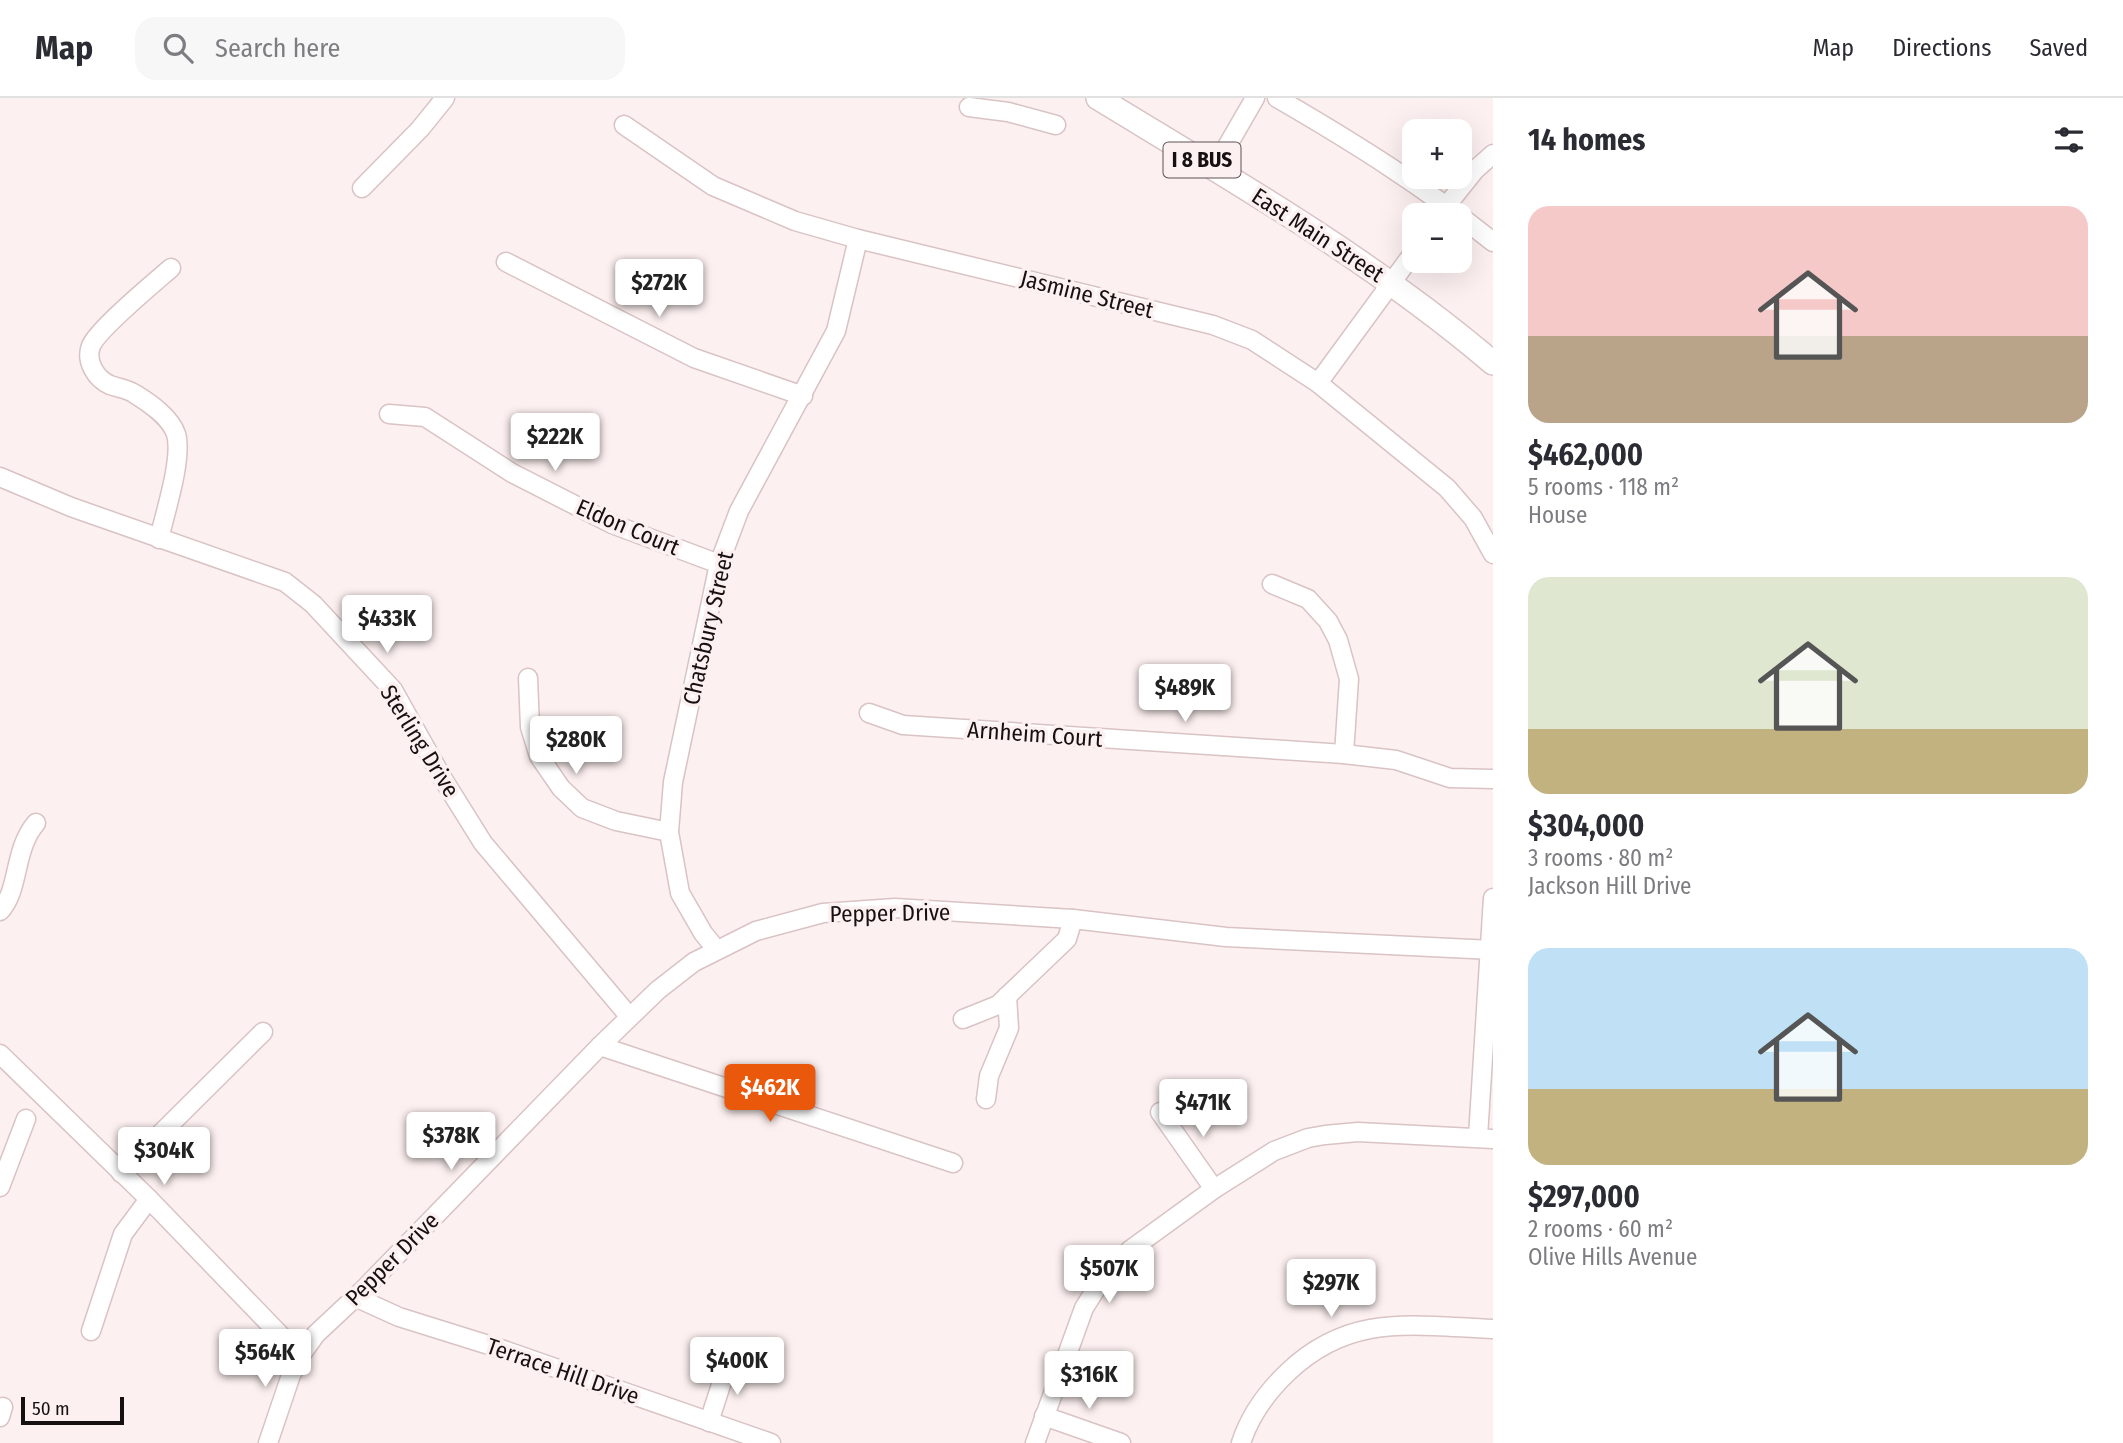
<!DOCTYPE html>
<html lang="en">
<head>
<meta charset="utf-8">
<style>
	:root { --surface:#fff; --page:#f7f7f7; --text:#2b2b33; --muted:#7c7c81; --line:#e1e1e2; --accent:#ea580c }
	body { margin:0; font-family:"Fira Sans Condensed",sans-serif; background:var(--page); color:var(--text); height:100vh; display:flex; flex-direction:column; font-size:26px; white-space:nowrap }
	* { box-sizing:border-box; margin:0 }
	p { font-size:23px; color:var(--muted) }
	.icon { flex:none; width:38px; height:38px; fill:none; stroke:currentColor; stroke-width:2; stroke-linecap:round; stroke-linejoin:round }
	.map { position:relative; flex:1; overflow:hidden }
	.drawer { display:flex; flex-direction:column; background:var(--surface); width:630px }
	.drawer>* { flex:none }
	.fabs { position:absolute; left:1402px; top:21px; display:grid; gap:14px }
	.fabs a { display:grid; place-items:center; width:70px; height:70px; border-radius:14px; background:var(--surface); box-shadow:0 7px 28px #0002; font-size:35px }
	.scale { position:absolute; left:21px; bottom:18px; width:103px; box-sizing:border-box; padding-left:7px; border:4px solid #171011; border-top:0; font-size:19px; line-height:24px; white-space:nowrap; color:#171011; -webkit-text-stroke:5px #fdf0f0; paint-order:stroke }
	.price { position:absolute; translate:-50% -60px; padding:0 16px; border-radius:7px; background:#fff; color:#222; font-size:23px; line-height:46px; filter:drop-shadow(0 2px 4px #0008) }
	.price::after { content:''; position:absolute; left:50%; top:42px; width:21px; height:16px; margin-left:-10px; background:inherit; clip-path:polygon(0 0,100% 0,50% 100%) }
	.price.current { background:var(--accent); color:#fff }
	ul { padding:0; list-style:none }
	li { display:grid; align-content:center; gap:14px; height:371px; padding:0 35px }
	li span { display:grid; place-items:center; height:217px; border-radius:21px; color:#555 }
	li>.icon { margin-inline-start:auto }
	span .icon { width:126px; height:126px; fill:#fffc; stroke-width:1 }
	li b { font-size:30px }
	h2 { display:flex; justify-content:space-between; align-items:center; height:84px; padding:0 35px; font-size:30px }
	header { display:flex; align-items:center; gap:42px; box-sizing:border-box; height:98px; padding:0 35px; background:var(--surface); border-bottom:2px solid var(--line) }
	header strong { font-size:33px }
	nav { display:flex; gap:38px; margin-inline-start:auto; font-size:24px }
	.search { width:490px; height:63px; background:var(--page); display:flex; align-items:center; gap:18px; box-sizing:border-box; padding:0 24px; border-radius:21px; color:var(--muted); font-size:26px }
	main { display:flex; flex:1; min-height:0 }
	.map>svg:first-child { display:block }
	.lines { fill:none; stroke-linecap:round; stroke-linejoin:round }
	.minor-casing { stroke:#d9c3c4; stroke-width:21 }
	.major-casing { stroke:#d9c3c4; stroke-width:26 }
	.minor { stroke:#fff; stroke-width:18 }
	.major { stroke:#fff; stroke-width:23 }
	.labels { text-anchor:middle; dominant-baseline:central; stroke-width:7; stroke-linejoin:round; paint-order:stroke }
	.shield { fill:#fdf0f0; stroke:#5c5354; stroke-width:2 }
	.shield-label { font-size:21px; font-weight:bold; fill:#171011 }
	.street-label { font-size:23px; fill:#171011; stroke:#fdf0f0 }
</style>
</head>
<body>
<header>
<strong>Map</strong>
<div class="search"><svg class="icon" aria-label="search" viewBox="0 0 24 24"><circle cx="10" cy="10" r="6"/><path d="M15 15l6 6"/></svg>Search here</div>
<nav><a>Map</a><a>Directions</a><a>Saved</a></nav>
</header>
<main>
<div class="map">
<svg width="1493" height="1345" viewBox="0 0 1493 1345">
	<rect width="100%" height="100%" fill="#fdf0f0"/>
	<g class="lines">
		<g class="minor-casing">
			<g id="minor">
				<path d="M1277,0C1353,44 1425,89 1493,144"/>
				<path d="M969,9L1008,14L1056,27"/>
				<path d="M624,27L713,88L795,123L858,141L1213,227L1252,242L1318,285L1447,390L1473,420L1493,456"/>
				<path d="M1214,71L1255,0"/>
				<path d="M362,90L420,31L445,0"/>
				<path d="M1439,117L1475,72L1493,56"/>
				<path d="M506,164L694,260L803,298"/>
				<path d="M1318,285L1414,154"/>
				<path d="M389,316L425,319L512,375L612,426L719,466"/>
				<path d="M0,379L71,409L285,484L313,506L393,592L443,681L483,745L629,918"/>
				<path d="M159,441C165,415 183,360 176,336C170,319 151,306 135,296C128,291 118,290 110,287C96,281 85,263 91,248C97,232 155,184 171,170"/>
				<path d="M1272,486L1308,501L1328,523L1338,542L1349,581L1344,656"/>
				<path d="M528,580L530,629L539,658L561,690L582,710L616,723L669,734"/>
				<path d="M869,615L903,627L1344,656L1396,662L1450,680L1493,681"/>
				<path d="M0,813C20,792 13,752 36,725"/>
				<path d="M716,851L703,835L680,795L669,734L673,684L719,466L739,413L836,233L858,141"/>
				<path d="M963,921L998,907L1067,841L1073,821"/>
				<path d="M600,948L953,1065"/>
				<path d="M0,956L149,1101L288,1245L303,1254"/>
				<path d="M986,1001L989,978L1009,930L1007,898"/>
				<path d="M1160,1014L1214,1091"/>
				<path d="M1478,1039L1493,800"/>
				<path d="M121,1075L263,934"/>
				<path d="M0,1089L26,1021"/>
				<path d="M355,1199L399,1219L495,1249L771,1345"/>
				<path d="M91,1233L123,1136L149,1101"/>
				<path d="M1044,1318L1121,1345"/>
				<path d="M0,1319L3,1309"/>
				<path d="M709,1324L729,1262"/>
				<path d="M268,1345L291,1277L303,1254L316,1236L362,1193L600,948L658,892L694,864L756,833L823,815L895,810L1073,821L1226,839L1493,852"/>
				<path d="M1035,1345L1084,1210L1099,1186L1130,1152L1214,1091L1274,1053L1308,1040L1325,1037L1358,1034L1493,1041"/>
				<path d="M1241,1345C1250,1317 1267,1294 1288,1274C1351,1214 1414,1228 1493,1231"/>
			</g>
		</g>
		<g class="major-casing">
			<path id="major" d="M1098,0C1233,82 1372,162 1493,265"/>
		</g>
		<use href="#minor" class="minor"/>
		<use href="#major" class="major"/>
	</g>
	<g class="labels">
		<rect class="shield" x="1163.5" y="44.5" width="77" height="35" rx="5"/>
		<g class="shield-label">
			<text x="1202" y="62">I 8 BUS</text>
		</g>
		<g class="street-label">
			<text transform="translate(1318 137) rotate(33)">East Main Street</text>
			<text transform="translate(1087 196) rotate(14)">Jasmine Street</text>
			<text transform="translate(628 429) rotate(23)">Eldon Court</text>
			<text transform="translate(708 530) rotate(-77)">Chatsbury Street</text>
			<text transform="translate(1035 636) rotate(4)">Arnheim Court</text>
			<text transform="translate(420 643) rotate(58)">Sterling Drive</text>
			<text transform="translate(890 815) rotate(-1)">Pepper Drive</text>
			<text transform="translate(392 1161) rotate(-45)">Pepper Drive</text>
			<text transform="translate(563 1273) rotate(19)">Terrace Hill Drive</text>
		</g>
	</g>
</svg>
<div class="fabs">
<a>+</a>
<a>−</a>
</div>
<div class="scale">50 m</div>
<b class="price" style="left:659px;top:221px">$272K</b>
<b class="price" style="left:555px;top:375px">$222K</b>
<b class="price" style="left:387px;top:557px">$433K</b>
<b class="price" style="left:1185px;top:626px">$489K</b>
<b class="price" style="left:576px;top:678px">$280K</b>
<b class="price current" style="left:770px;top:1026px">$462K</b>
<b class="price" style="left:1203px;top:1041px">$471K</b>
<b class="price" style="left:451px;top:1074px">$378K</b>
<b class="price" style="left:164px;top:1089px">$304K</b>
<b class="price" style="left:1109px;top:1207px">$507K</b>
<b class="price" style="left:1331px;top:1221px">$297K</b>
<b class="price" style="left:265px;top:1291px">$564K</b>
<b class="price" style="left:737px;top:1299px">$400K</b>
<b class="price" style="left:1089px;top:1313px">$316K</b>
</div>
<section class="drawer">
<h2>14 homes<svg class="icon" aria-label="filters" viewBox="0 0 24 24"><path d="M4 7h16M4 17h16"/><circle cx="9" cy="7" r="2"/><circle cx="15" cy="17" r="2"/></svg></h2>
<ul>
<li><span style="background:linear-gradient(#f6c9c9 60%,#b9a48a 0)"><svg class="icon" aria-label="home" viewBox="0 0 24 24"><path d="M3 11l9-7 9 7M6 9v11h12V9"/></svg></span><div><b>$462,000</b><p>5 rooms · 118 m²</p><p>House</p></div></li>
<li><span style="background:linear-gradient(#dfe7d0 70%,#c2b280 0)"><svg class="icon" aria-label="home" viewBox="0 0 24 24"><path d="M3 11l9-7 9 7M6 9v11h12V9"/></svg></span><div><b>$304,000</b><p>3 rooms · 80 m²</p><p>Jackson Hill Drive</p></div></li>
<li><span style="background:linear-gradient(#bfe0f5 65%,#c2b280 0)"><svg class="icon" aria-label="home" viewBox="0 0 24 24"><path d="M3 11l9-7 9 7M6 9v11h12V9"/></svg></span><div><b>$297,000</b><p>2 rooms · 60 m²</p><p>Olive Hills Avenue</p></div></li>
</ul>
</section>
</main>
</body>
</html>
